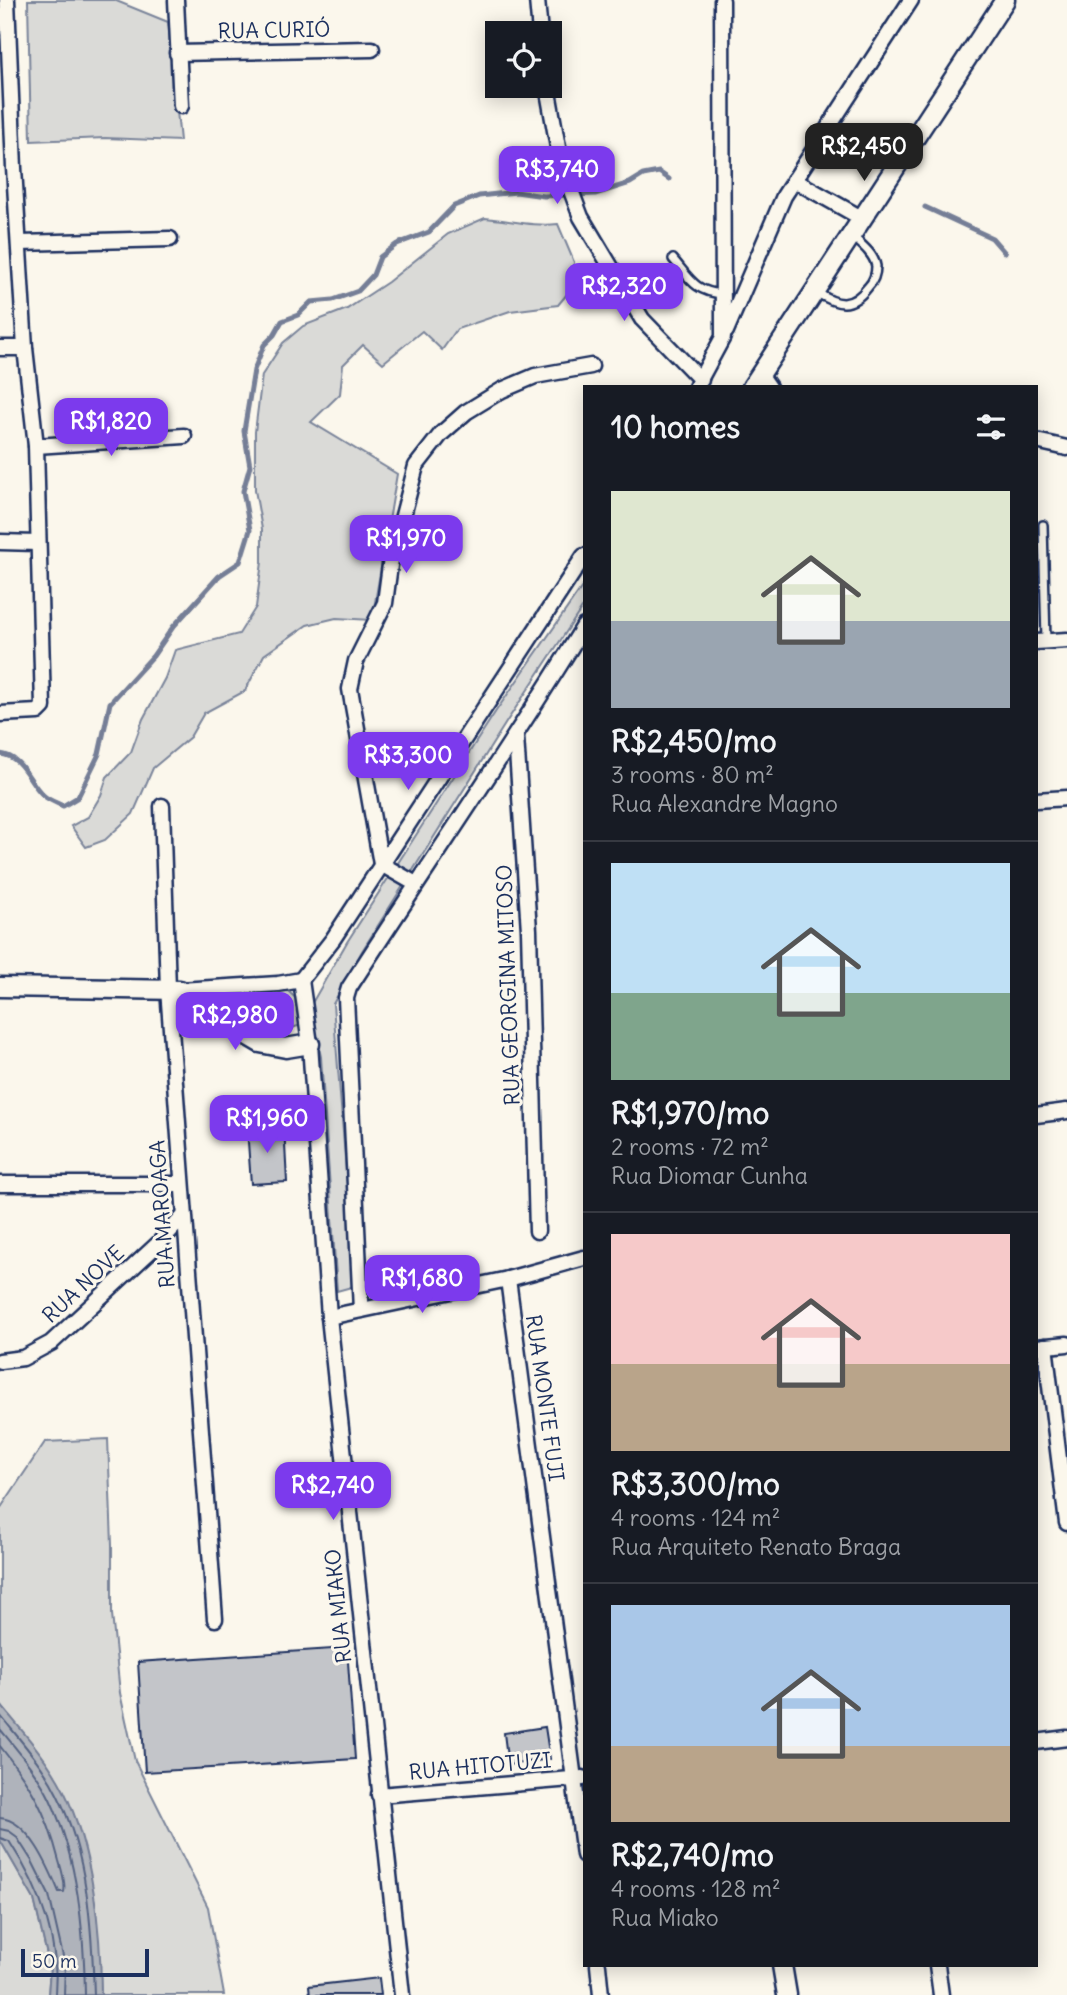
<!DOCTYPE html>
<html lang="en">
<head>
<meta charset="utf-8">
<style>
	:root { --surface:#171b24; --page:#242831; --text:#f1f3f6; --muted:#9ea1a6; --line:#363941; --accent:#7c3aed }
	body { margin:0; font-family:Delius,sans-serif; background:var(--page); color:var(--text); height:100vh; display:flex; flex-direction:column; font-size:26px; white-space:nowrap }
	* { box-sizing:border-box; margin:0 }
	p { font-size:23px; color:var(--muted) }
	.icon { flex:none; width:38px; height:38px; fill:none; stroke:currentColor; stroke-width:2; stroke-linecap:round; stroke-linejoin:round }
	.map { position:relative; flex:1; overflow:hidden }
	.details { position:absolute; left:583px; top:385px; width:455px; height:1582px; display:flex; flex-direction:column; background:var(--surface); border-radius:0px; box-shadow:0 4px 18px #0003 }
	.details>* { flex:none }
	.tools { position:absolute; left:485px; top:21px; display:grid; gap:14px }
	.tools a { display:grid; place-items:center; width:77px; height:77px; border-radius:0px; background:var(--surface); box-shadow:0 4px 18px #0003; font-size:35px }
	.scale { position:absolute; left:21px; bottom:18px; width:128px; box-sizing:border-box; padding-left:7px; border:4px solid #1b2f5e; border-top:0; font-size:19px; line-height:24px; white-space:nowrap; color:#1b2f5e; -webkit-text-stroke:5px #fbf7ec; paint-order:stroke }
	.price { position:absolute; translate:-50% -60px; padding:0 16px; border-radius:14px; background:var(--accent); color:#fff; font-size:23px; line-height:46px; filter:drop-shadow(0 2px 4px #0008) }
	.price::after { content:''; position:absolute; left:50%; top:42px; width:21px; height:16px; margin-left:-10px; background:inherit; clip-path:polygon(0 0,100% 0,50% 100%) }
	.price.on { background:#222; color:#fff }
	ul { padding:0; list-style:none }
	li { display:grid; align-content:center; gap:14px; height:371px; padding:0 28px }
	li+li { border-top:2px solid var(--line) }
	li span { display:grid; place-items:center; height:217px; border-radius:0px; color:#555 }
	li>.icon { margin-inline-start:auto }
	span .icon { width:126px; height:126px; fill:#fffc; stroke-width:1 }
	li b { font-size:30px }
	h2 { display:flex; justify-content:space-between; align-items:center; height:84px; padding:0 28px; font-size:30px }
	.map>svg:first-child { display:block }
	.green { fill:#dadad7; stroke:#7a849a; stroke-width:2 }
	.water { fill:#afb3bb; stroke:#747e96; stroke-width:2 }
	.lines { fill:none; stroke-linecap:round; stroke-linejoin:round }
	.shore { stroke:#566483; stroke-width:2 }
	.stream { stroke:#747e96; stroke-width:5 }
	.building { fill:#c3c5c9; stroke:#1b2f5e; stroke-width:2 }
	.service-casing { stroke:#1b2f5e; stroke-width:12 }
	.minor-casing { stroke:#1b2f5e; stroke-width:19 }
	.tertiary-casing { stroke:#1b2f5e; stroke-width:23 }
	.service { stroke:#fbf7ec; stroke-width:7 }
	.minor { stroke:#fbf7ec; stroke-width:14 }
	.tertiary { stroke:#fbf7ec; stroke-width:18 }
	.labels { text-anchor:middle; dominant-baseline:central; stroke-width:6; stroke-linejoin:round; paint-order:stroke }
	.street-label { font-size:21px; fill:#1b2f5e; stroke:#fbf7ec }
</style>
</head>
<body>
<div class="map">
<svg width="1067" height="1995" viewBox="0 0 1067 1995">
	<rect width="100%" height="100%" fill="#fbf7ec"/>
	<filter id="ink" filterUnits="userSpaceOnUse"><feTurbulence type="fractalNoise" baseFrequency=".0143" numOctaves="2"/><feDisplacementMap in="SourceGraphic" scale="14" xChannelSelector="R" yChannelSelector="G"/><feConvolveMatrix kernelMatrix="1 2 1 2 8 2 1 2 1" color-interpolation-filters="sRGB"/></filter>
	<g filter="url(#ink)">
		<g class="green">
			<path d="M28,0H114L168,22L180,141L105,138L31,141Z"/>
			<path d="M485,218C510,220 534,227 558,224L574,262L573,287L558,305L510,311L457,329L442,350L422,331L383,363L363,345L343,365L340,394L311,422L397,474L372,620L336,618L307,625L264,655L245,691L204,713L190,737L153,768L133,814L105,840L86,847L71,826L88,817L101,795L107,777L131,752L143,719L165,678L175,650L239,634L256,607L262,562V529L255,490V432L262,375L283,343L303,326L347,309L388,282L448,234Z"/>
			<path d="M584,584V605L507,721L362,951L333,1004L355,1286L337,1291L321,1057L315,1028L305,1019L298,1026L285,1030L213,989L276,987L288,991L308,1010L347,942L496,711Z"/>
			<path d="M108,1439L112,1545V1614L120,1693L135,1761L208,1907L224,1995H101L95,1902L76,1821L63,1790L45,1761L0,1704V1509L45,1442Z"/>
			<path d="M0,1840L34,1899L50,1968L48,1995H0Z"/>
		</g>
		<path class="water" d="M0,1704C22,1731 48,1759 64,1791C93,1850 101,1930 101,1995H48L50,1968L34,1899L0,1840Z"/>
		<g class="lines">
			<g class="shore">
				<path d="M0,1715C20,1740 43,1765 57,1794C88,1855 92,1928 94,1995"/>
				<path d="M0,1729C18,1751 38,1774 50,1799C78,1859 84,1930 85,1995"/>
				<path d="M0,1746C32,1787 46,1810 59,1861C62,1871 66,1883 64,1892H59C49,1868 29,1820 0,1818"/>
				<path d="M0,1829L9,1831L16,1836L32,1861L49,1895L65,1965L64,1995"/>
				<path d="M0,1838L9,1841C39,1887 60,1939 55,1995"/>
			</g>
			<g class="stream">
				<path d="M925,207L992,238L1005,253"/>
				<path d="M0,754C23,756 29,783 43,795C48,800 57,803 63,806L78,797L99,754L110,703L153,656L173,627L219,576L240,562L250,530L243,491L250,466L244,431L254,370L264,345L274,335L282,321L298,315L311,302L333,300L358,291L373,275L380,257L397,244L429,232L454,206L479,196L516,192L544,196L595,194L630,183L643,175L659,172L669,179"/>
			</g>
		</g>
		<g class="building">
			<path d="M284,1126L287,1182L251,1184L247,1128Z"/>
			<path d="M347,1648L355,1759L145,1772L138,1662Z"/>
			<path d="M545,1727L550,1759L508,1765L504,1733Z"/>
			<path d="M379,1978L381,1995H310L309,1986Z"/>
		</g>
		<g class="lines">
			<g class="service-casing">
				<g id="service">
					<path d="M673,259C690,279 695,292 723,294"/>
					<path d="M816,292C838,306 851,309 868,287C873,282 876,274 876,266C874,254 861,244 852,236"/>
					<path d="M1043,525L1046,641"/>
				</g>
			</g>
			<g class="minor-casing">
				<g id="minor">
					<path d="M176,0L181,106"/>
					<path d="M537,0L540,33"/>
					<path d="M177,53L372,49"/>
					<path d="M547,86L561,164L581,217L642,319L701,380"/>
					<path d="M794,180L863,219"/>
					<path d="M20,243L170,239"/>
					<path d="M726,331L784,196L911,0"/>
					<path d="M0,348H25"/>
					<path d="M760,374L769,387"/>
					<path d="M696,387L723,337L722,0"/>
					<path d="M1036,441L1067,448"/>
					<path d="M36,446L184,436"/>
					<path d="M0,542L37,543"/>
					<path d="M1036,642L1067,640"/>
					<path d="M0,714L38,712L43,707L36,446L25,348L14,168L7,0"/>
					<path d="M516,737L529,930L537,1231"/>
					<path d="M1036,800L1067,798"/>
					<path d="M162,806L168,989L215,1619"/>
					<path d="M416,884L381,864L350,689L356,661L385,603L390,565L416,466L441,434L466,412L502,390L535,376L591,366"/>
					<path d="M180,990L278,984L301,980"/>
					<path d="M1036,1115L1067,1111"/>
					<path d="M0,1184H181"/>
					<path d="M508,1279L584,1855"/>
					<path d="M361,1310L346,998L349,988C427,867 509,749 584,626"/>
					<path d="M329,1317L508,1279L584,1258"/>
					<path d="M1045,1346L1067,1523"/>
					<path d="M1037,1347L1067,1344"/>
					<path d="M0,1361L23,1358L51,1343L159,1243L183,1217"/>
					<path d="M1036,1742L1067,1738"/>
					<path d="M379,1795L583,1778"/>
					<path d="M598,1965L601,1995"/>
					<path d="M937,1965L941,1995"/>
					<path d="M402,1995L329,1317L310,1044L301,980L333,939L584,556"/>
				</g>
			</g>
			<g class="tertiary-casing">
				<g id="tertiary">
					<path d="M752,387L1005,0"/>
					<path d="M0,987L180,990L209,1013L260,1043L286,1048L310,1044"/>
					<path d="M782,1965L787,1995"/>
				</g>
			</g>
			<use href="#service" class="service"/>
			<use href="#minor" class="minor"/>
			<use href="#tertiary" class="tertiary"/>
		</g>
	</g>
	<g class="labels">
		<g class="street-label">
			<text transform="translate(274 30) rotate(-1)">RUA CURIÓ</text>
			<text transform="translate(508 985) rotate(-92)">RUA GEORGINA MITOSO</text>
			<text transform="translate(162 1214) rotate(-94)">RUA MAROAGA</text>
			<text transform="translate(83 1284) rotate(-43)">RUA NOVE</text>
			<text transform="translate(545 1398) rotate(82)">RUA MONTE FUJI</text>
			<text transform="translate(338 1606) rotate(-96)">RUA MIAKO</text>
			<text transform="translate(480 1766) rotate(-5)">RUA HITOTUZI</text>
		</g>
	</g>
</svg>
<div class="tools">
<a><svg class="icon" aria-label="locate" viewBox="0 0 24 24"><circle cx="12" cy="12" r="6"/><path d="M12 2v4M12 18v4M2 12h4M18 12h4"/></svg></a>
</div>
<div class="scale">50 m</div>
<b class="price on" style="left:864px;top:183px">R$2,450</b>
<b class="price" style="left:557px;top:206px">R$3,740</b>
<b class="price" style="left:624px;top:323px">R$2,320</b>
<b class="price" style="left:111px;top:458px">R$1,820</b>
<b class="price" style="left:406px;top:575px">R$1,970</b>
<b class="price" style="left:408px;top:792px">R$3,300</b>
<b class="price" style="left:235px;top:1052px">R$2,980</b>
<b class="price" style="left:267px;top:1155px">R$1,960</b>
<b class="price" style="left:422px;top:1315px">R$1,680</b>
<b class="price" style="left:333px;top:1522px">R$2,740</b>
<section class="details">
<h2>10 homes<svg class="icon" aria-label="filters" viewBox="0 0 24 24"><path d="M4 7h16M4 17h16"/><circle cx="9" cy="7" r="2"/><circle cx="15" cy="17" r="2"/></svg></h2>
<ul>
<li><span style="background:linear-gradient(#dfe7d0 60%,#9aa5b1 0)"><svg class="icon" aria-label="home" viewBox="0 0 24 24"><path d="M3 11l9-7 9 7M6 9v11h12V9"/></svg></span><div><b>R$2,450/mo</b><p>3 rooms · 80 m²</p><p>Rua Alexandre Magno</p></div></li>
<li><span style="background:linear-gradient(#bfe0f5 60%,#7fa58c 0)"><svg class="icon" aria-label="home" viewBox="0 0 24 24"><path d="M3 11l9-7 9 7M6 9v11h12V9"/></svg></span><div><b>R$1,970/mo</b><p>2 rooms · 72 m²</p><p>Rua Diomar Cunha</p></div></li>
<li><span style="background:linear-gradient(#f6c9c9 60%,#b9a48a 0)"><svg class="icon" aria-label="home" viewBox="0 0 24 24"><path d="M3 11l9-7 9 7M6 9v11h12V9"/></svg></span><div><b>R$3,300/mo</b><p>4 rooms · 124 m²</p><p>Rua Arquiteto Renato Braga</p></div></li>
<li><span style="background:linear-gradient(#a9c7e8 65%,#b9a48a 0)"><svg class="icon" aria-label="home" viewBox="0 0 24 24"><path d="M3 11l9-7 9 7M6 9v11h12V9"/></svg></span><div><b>R$2,740/mo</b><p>4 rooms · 128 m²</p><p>Rua Miako</p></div></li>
</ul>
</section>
</div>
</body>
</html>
